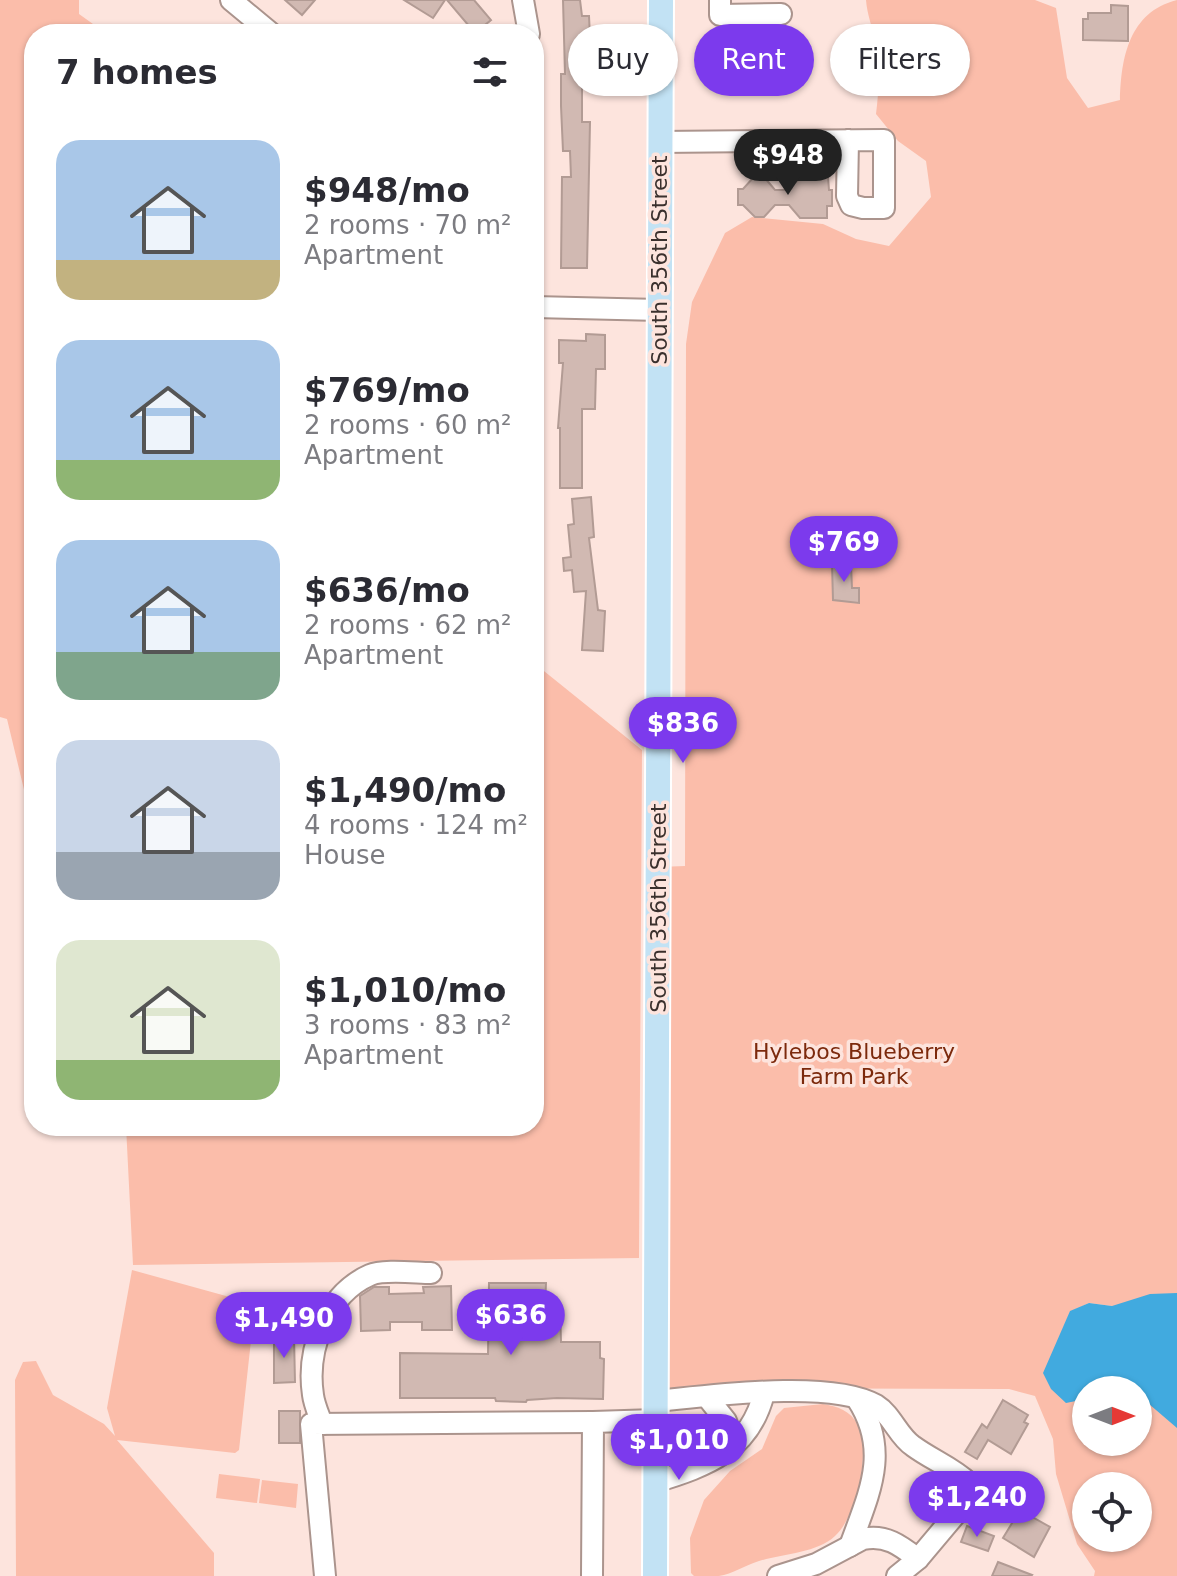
<!DOCTYPE html>
<html lang="en">
<head>
<meta charset="utf-8">
<style>
	:root { --surface:#fff; --page:#f7f7f7; --text:#2b2b33; --muted:#7c7c81; --accent:#7c3aed }
	body { margin:0; font-family:"DejaVu Sans",sans-serif; background:var(--page); color:var(--text); height:100vh; display:flex; flex-direction:column; font-size:30px; white-space:nowrap }
	* { box-sizing:border-box; margin:0 }
	p { font-size:26px; color:var(--muted) }
	.icon { flex:none; width:44px; height:44px; fill:none; stroke:currentColor; stroke-width:2; stroke-linecap:round; stroke-linejoin:round }
	.map { position:relative; flex:1; overflow:hidden }
	.sheet { position:absolute; left:24px; top:24px; width:520px; height:1112px; display:flex; flex-direction:column; background:var(--surface); border-radius:32px; box-shadow:0 2px 6px #0004 }
	.sheet>* { flex:none }
	.top-card { position:absolute; left:568px; top:24px; width:488px; height:72px; display:flex; gap:16px }
	.needle { width:52px; rotate:90deg }
	.tools { position:absolute; left:1072px; top:1376px; display:grid; gap:16px }
	.tools a { display:grid; place-items:center; width:80px; height:80px; border-radius:50%; background:var(--surface); box-shadow:0 2px 6px #0004; font-size:40px }
	.price { position:absolute; translate:-50% -68px; padding:0 18px; border-radius:28px; background:var(--accent); color:#fff; font-size:26px; line-height:52px; filter:drop-shadow(0 2px 4px #0008) }
	.price::after { content:''; position:absolute; left:50%; top:48px; width:24px; height:18px; margin-left:-12px; background:inherit; clip-path:polygon(0 0,100% 0,50% 100%) }
	.price.on { background:#222; color:#fff }
	ul { padding:0; list-style:none }
	li { display:flex; align-items:center; gap:24px; height:200px; padding:0 32px }
	li span { display:grid; place-items:center; flex:none; width:224px; height:160px; border-radius:24px; color:#555 }
	li>.icon { margin-inline-start:auto }
	span .icon { width:96px; height:96px; fill:#fffc; stroke-width:1 }
	li b { font-size:34px }
	h2 { display:flex; justify-content:space-between; align-items:center; height:96px; padding:0 32px; font-size:34px }
	.tag { padding:0 28px; border-radius:36px; background:var(--surface); box-shadow:0 2px 6px #0004; font-size:28px; line-height:72px }
	.tag.on { background:var(--accent); color:#fff }
	.map>svg:first-child { display:block }
	.green { fill:#fbbdaa; fill-rule:evenodd }
	.water { fill:#41aadf }
	.building { fill:#d1b9b2; stroke:#b29b94; stroke-width:2 }
	.lines { fill:none; stroke-linecap:round; stroke-linejoin:round }
	.minor-casing { stroke:#ab948d; stroke-width:24 }
	.major-casing { stroke:#fff; stroke-width:28 }
	.minor { stroke:#fff; stroke-width:20 }
	.major { stroke:#c2e2f4; stroke-width:24 }
	.labels { text-anchor:middle; dominant-baseline:central; stroke-width:7; stroke-linejoin:round; paint-order:stroke }
	.street-label { font-size:22px; fill:#3a302d; stroke:#fde4dd }
	.park-label { font-size:22px; fill:#7c290c; stroke:#fde4dd }
</style>
</head>
<body>
<div class="map">
<svg width="1177" height="1576" viewBox="0 0 1177 1576">
	<rect width="100%" height="100%" fill="#fde4dd"/>
	<g class="green">
		<path d="M0,0H79V14L107,34H34V831L7,719L0,717Z"/>
		<path d="M866,0H1035L1056,8L1067,78L1088,108L1120,100C1121,58 1129,12 1177,0V1576H1094L1095,1571L1077,1544L1056,1474L1053,1439L1035,1396L1009,1389L656,1388L659,867L685,866L686,344L692,302L725,233L752,217L823,224L856,239L889,246L931,197L926,161L898,141L876,114C879,90 880,67 876,44C873,29 867,15 866,0ZM1089,1303L1112,1306L1138,1390V1442H1086V1399L1066,1402L1044,1373L1070,1312ZM1086,1486H1138V1538H1086Z"/>
		<path d="M534,663L642,750L639,1258L133,1265L126,1126H534Z"/>
		<path d="M132,1270L255,1304L239,1450L235,1453L117,1440L214,1553V1576H16L15,1380L23,1362L36,1361L53,1395L104,1424L115,1436L107,1408Z"/>
		<path d="M823,1404C837,1406 851,1411 858,1425C871,1452 857,1516 835,1536C817,1553 782,1554 759,1561C746,1565 732,1574 719,1576C711,1576 702,1576 694,1576L691,1573L690,1538L704,1500L730,1471L762,1449L776,1416L784,1408Z"/>
		<path d="M219,1474L260,1479L257,1503L216,1498Z"/>
		<path d="M262,1480L298,1484L296,1508L259,1503Z"/>
	</g>
	<path class="water" d="M1177,1293V1428L1149,1404L1138,1400V1390H1086V1399L1066,1403L1051,1389L1043,1373L1070,1311L1089,1303L1112,1306L1150,1294Z"/>
	<g class="building">
		<path d="M285,0H315L302,15Z"/>
		<path d="M404,0H445L433,18Z"/>
		<path d="M447,0H474L491,20L475,33Z"/>
		<path d="M563,0H580L582,16H589L591,59H582V122H590L587,268H561L562,177H571L570,151H563L561,106V74H565Z"/>
		<path d="M1111,5L1128,6V41L1083,40V19H1088V13H1111Z"/>
		<path d="M764,177L775,190H788L800,178L828,177L829,190H832V206H827V218H800L789,205H775L764,217H755L743,205H738V189H743L753,178Z"/>
		<path d="M586,334L605,335V369H596L595,409H582V488H560V428H558L563,363H559V340L586,341Z"/>
		<path d="M591,497L594,537L589,538L598,610L605,611L603,651L582,650L586,591L574,592L572,570L564,571L563,558L571,557L568,525L574,524L572,499Z"/>
		<path d="M832,564H851L852,588H859V603L833,600Z"/>
		<path d="M489,1283H546L545,1306L560,1307L561,1342H600V1358L604,1359L603,1399L557,1398L527,1400L526,1402L496,1401L495,1398H400V1353L488,1354Z"/>
		<path d="M451,1286L452,1330H422V1322H390V1330L361,1331L360,1296L374,1287H389V1294L424,1293L423,1287Z"/>
		<path d="M274,1337H294L295,1382L274,1383Z"/>
		<path d="M1003,1400L1028,1415L1024,1422L1028,1424L1011,1454L988,1440L977,1459L965,1452L982,1424L987,1428Z"/>
		<rect x="279" y="1411" width="21" height="32"/>
		<path d="M1020,1510L1050,1527L1034,1557L1003,1538Z"/>
		<path d="M967,1526L994,1536L988,1551L961,1542Z"/>
		<path d="M998,1562L1032,1575L1031,1576H992Z"/>
	</g>
	<g class="lines">
		<g class="minor-casing">
			<g id="minor">
				<path d="M231,0L272,34"/>
				<path d="M523,0L529,34"/>
				<path d="M720,0V15L781,14"/>
				<path d="M659,142L884,140V208H863L851,205L847,196L848,140"/>
				<path d="M534,307L659,310"/>
				<path d="M707,1397L726,1421L734,1445"/>
				<path d="M656,1401C709,1396 830,1379 876,1405C892,1415 898,1436 913,1446C932,1460 952,1467 969,1483L971,1496L918,1559L897,1576"/>
				<path d="M322,1424C319,1415 314,1404 313,1395C306,1349 327,1294 370,1275C383,1269 416,1273 431,1273"/>
				<path d="M655,1482C708,1466 750,1450 764,1393"/>
				<path d="M850,1546C869,1493 891,1451 857,1399"/>
				<path d="M325,1576L311,1424L593,1422"/>
				<path d="M592,1576L593,1422L656,1420"/>
				<path d="M778,1576L816,1564L863,1539C886,1534 901,1546 918,1559"/>
			</g>
		</g>
		<g class="major-casing">
			<path id="major" d="M655,1576L661,0"/>
		</g>
		<use href="#minor" class="minor"/>
		<use href="#major" class="major"/>
	</g>
	<g class="labels">
		<g class="street-label">
			<text transform="translate(659 260) rotate(-90)">South 356th Street</text>
			<text transform="translate(658 908) rotate(-90)">South 356th Street</text>
		</g>
		<g class="park-label">
			<text x="854" y="1051">Hylebos Blueberry<tspan x="854" dy="25">Farm Park</tspan></text>
		</g>
	</g>
</svg>
<div class="tools">
<a><svg class="needle" viewBox="-14 -14 28 28"><path d="M0-13l5 13h-10z" fill="#e53935"/><path d="M0 13l5-13h-10z" fill="#7c7c81"/></svg></a>
<a><svg class="icon" aria-label="locate" viewBox="0 0 24 24"><circle cx="12" cy="12" r="6"/><path d="M12 2v4M12 18v4M2 12h4M18 12h4"/></svg></a>
</div>
<b class="price on" style="left:788px;top:197px">$948</b>
<b class="price" style="left:844px;top:584px">$769</b>
<b class="price" style="left:683px;top:765px">$836</b>
<b class="price" style="left:511px;top:1357px">$636</b>
<b class="price" style="left:284px;top:1360px">$1,490</b>
<b class="price" style="left:679px;top:1482px">$1,010</b>
<b class="price" style="left:977px;top:1539px">$1,240</b>
<div class="top-card">
<a class="tag">Buy</a>
<a class="tag on">Rent</a>
<a class="tag">Filters</a>
</div>
<section class="sheet">
<h2>7 homes<svg class="icon" aria-label="filters" viewBox="0 0 24 24"><path d="M4 7h16M4 17h16"/><circle cx="9" cy="7" r="2"/><circle cx="15" cy="17" r="2"/></svg></h2>
<ul>
<li><span style="background:linear-gradient(#a9c7e8 75%,#c2b280 0)"><svg class="icon" aria-label="home" viewBox="0 0 24 24"><path d="M3 11l9-7 9 7M6 9v11h12V9"/></svg></span><div><b>$948/mo</b><p>2 rooms · 70 m²</p><p>Apartment</p></div></li>
<li><span style="background:linear-gradient(#a9c7e8 75%,#8fb573 0)"><svg class="icon" aria-label="home" viewBox="0 0 24 24"><path d="M3 11l9-7 9 7M6 9v11h12V9"/></svg></span><div><b>$769/mo</b><p>2 rooms · 60 m²</p><p>Apartment</p></div></li>
<li><span style="background:linear-gradient(#a9c7e8 70%,#7fa58c 0)"><svg class="icon" aria-label="home" viewBox="0 0 24 24"><path d="M3 11l9-7 9 7M6 9v11h12V9"/></svg></span><div><b>$636/mo</b><p>2 rooms · 62 m²</p><p>Apartment</p></div></li>
<li><span style="background:linear-gradient(#c9d6e8 70%,#9aa5b1 0)"><svg class="icon" aria-label="home" viewBox="0 0 24 24"><path d="M3 11l9-7 9 7M6 9v11h12V9"/></svg></span><div><b>$1,490/mo</b><p>4 rooms · 124 m²</p><p>House</p></div></li>
<li><span style="background:linear-gradient(#dfe7d0 75%,#8fb573 0)"><svg class="icon" aria-label="home" viewBox="0 0 24 24"><path d="M3 11l9-7 9 7M6 9v11h12V9"/></svg></span><div><b>$1,010/mo</b><p>3 rooms · 83 m²</p><p>Apartment</p></div></li>
</ul>
</section>
</div>
</body>
</html>
